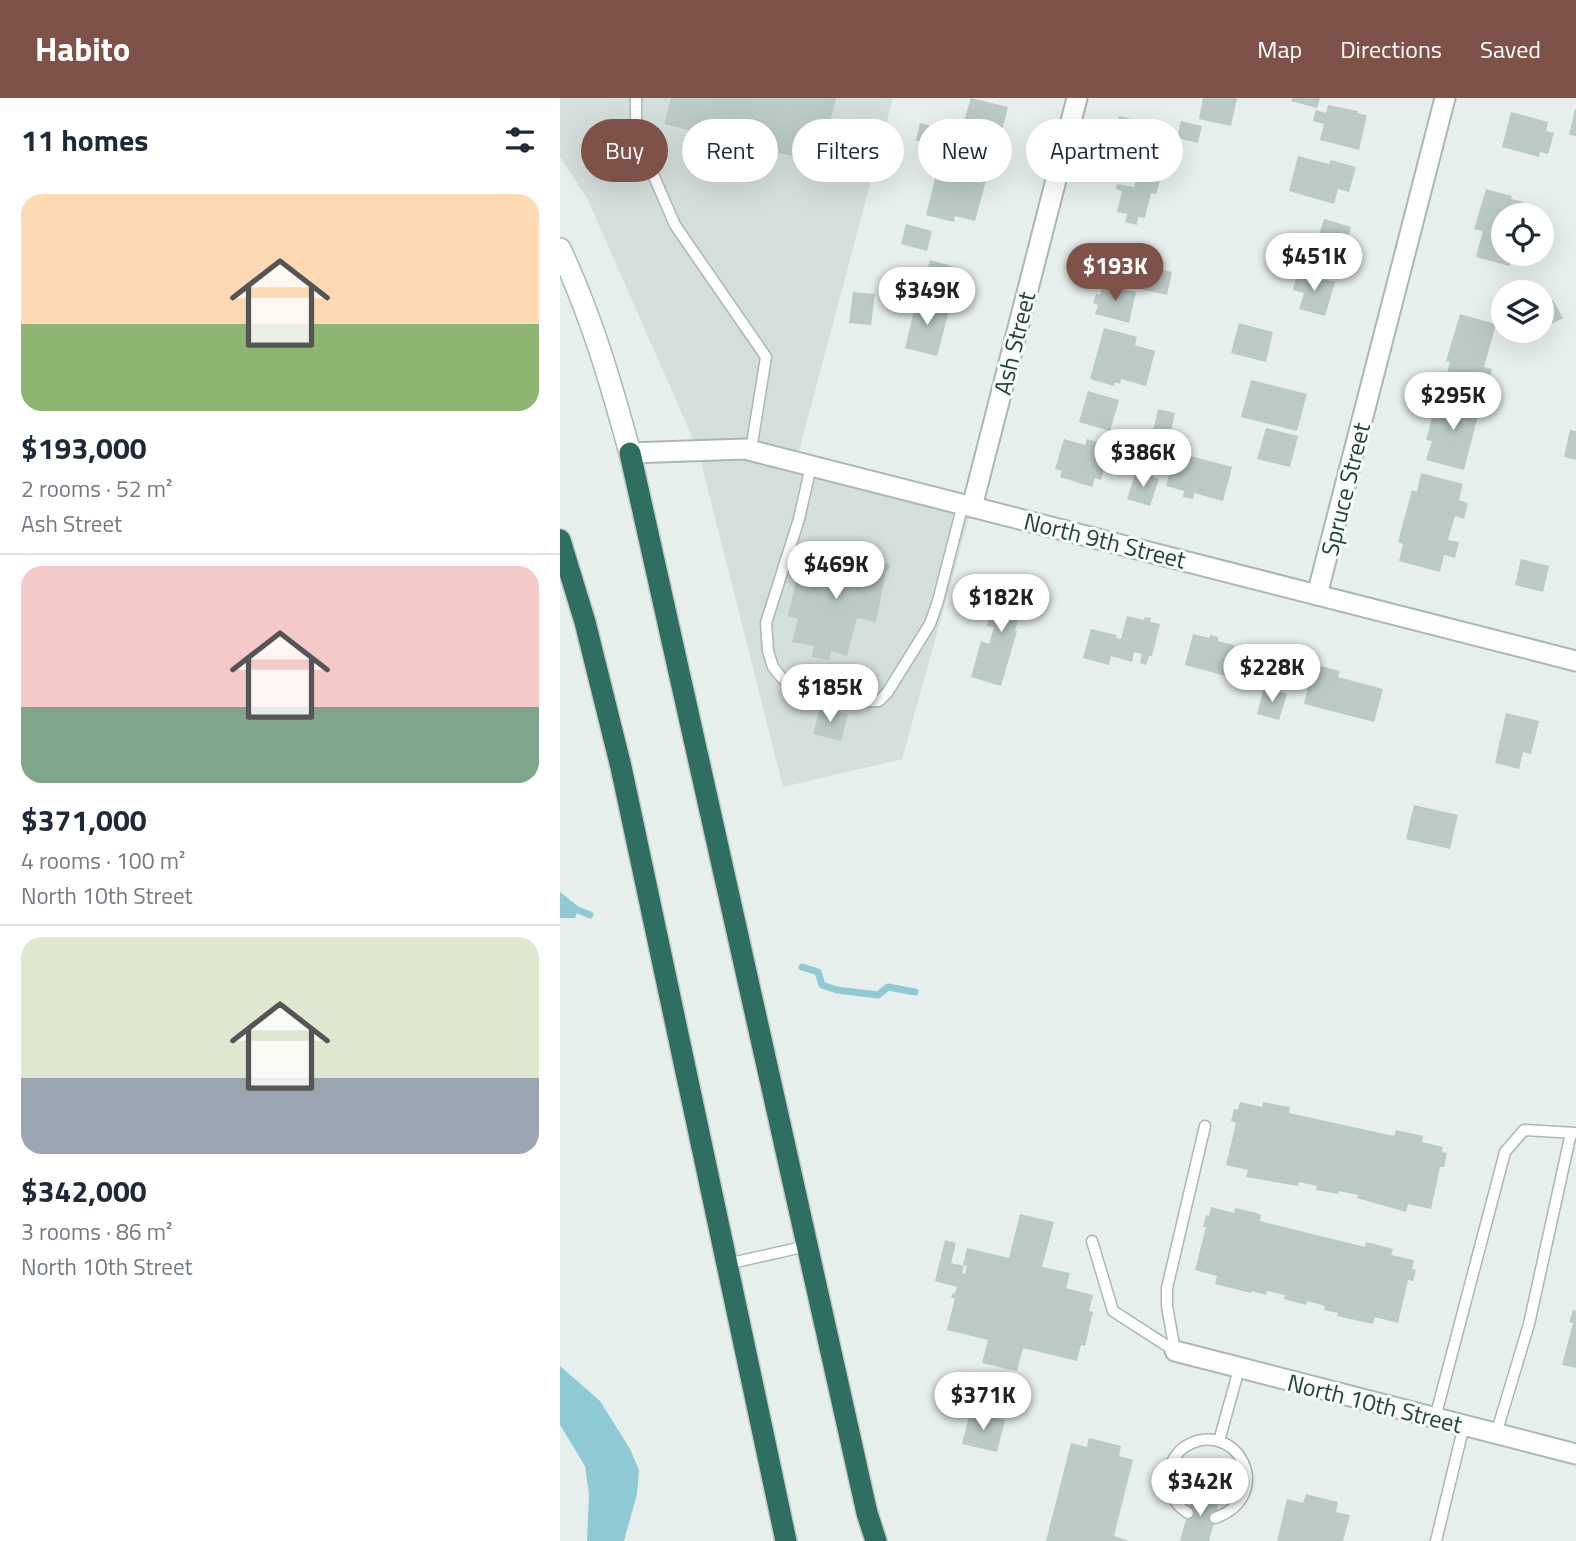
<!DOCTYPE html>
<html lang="en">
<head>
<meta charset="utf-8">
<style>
	:root { --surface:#fff; --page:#f6f6f7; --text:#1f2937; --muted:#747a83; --line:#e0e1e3; --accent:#7f5249 }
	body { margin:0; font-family:"Titillium Web",sans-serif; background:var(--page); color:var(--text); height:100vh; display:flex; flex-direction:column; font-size:26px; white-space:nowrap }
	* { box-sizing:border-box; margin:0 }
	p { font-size:23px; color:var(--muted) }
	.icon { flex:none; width:38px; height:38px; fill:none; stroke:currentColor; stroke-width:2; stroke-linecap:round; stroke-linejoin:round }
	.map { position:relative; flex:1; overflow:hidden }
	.details { display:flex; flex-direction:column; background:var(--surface); width:560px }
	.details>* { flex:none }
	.top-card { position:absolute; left:21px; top:21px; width:665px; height:63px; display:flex; gap:14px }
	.tools { position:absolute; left:931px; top:105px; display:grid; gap:14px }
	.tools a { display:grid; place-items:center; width:63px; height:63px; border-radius:50%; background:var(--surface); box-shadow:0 7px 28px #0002; font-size:35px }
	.price { position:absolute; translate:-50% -60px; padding:0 16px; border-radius:24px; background:#fff; color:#222; font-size:23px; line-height:46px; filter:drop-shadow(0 2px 4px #0008) }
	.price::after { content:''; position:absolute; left:50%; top:42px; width:21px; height:16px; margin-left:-10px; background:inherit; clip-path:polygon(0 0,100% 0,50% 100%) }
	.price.active { background:var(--accent); color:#fff }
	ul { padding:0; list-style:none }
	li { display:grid; align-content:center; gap:14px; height:371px; padding:0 21px }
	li+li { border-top:2px solid var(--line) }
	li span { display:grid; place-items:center; height:217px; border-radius:21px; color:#555 }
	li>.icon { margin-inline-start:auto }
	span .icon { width:126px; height:126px; fill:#fffc; stroke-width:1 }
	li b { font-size:30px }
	h2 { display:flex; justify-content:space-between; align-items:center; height:84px; padding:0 21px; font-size:30px }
	.chip { padding:0 24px; border-radius:32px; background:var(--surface); box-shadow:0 7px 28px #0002; font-size:24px; line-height:63px }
	.chip.active { background:var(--accent); color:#fff }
	header { display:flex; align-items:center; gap:42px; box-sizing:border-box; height:98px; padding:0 35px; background:var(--accent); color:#fff }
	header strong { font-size:33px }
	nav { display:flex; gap:38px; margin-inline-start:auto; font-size:24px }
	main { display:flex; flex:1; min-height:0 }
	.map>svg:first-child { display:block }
	.built { fill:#d4dfda }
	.water { fill:#8ec9d4 }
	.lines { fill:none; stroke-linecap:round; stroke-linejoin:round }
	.stream { stroke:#8ec9d4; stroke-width:7 }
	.building { fill:#bbcac4 }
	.lane-casing { stroke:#a8b8b2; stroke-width:13 }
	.street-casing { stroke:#a8b8b2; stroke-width:23 }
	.secondary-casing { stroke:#a4bbb3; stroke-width:24 }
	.highway-casing { stroke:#c2cac8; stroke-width:24 }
	.lane { stroke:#fff; stroke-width:10 }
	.street { stroke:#fff; stroke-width:19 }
	.secondary { stroke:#fff; stroke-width:21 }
	.highway { stroke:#2f6f62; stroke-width:21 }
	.labels { text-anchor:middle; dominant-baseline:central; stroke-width:6; stroke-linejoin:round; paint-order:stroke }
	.street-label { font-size:24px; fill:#24423a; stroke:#f7fbf9 }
</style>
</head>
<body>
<header>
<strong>Habito</strong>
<nav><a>Map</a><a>Directions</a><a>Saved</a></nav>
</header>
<main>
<section class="details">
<h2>11 homes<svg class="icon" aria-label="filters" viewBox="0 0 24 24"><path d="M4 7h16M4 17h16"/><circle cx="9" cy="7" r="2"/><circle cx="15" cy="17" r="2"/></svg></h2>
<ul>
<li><span style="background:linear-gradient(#ffd9b3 60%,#8fb573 0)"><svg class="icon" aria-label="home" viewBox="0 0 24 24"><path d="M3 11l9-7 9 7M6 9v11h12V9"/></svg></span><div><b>$193,000</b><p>2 rooms · 52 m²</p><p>Ash Street</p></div></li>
<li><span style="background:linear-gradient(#f6c9c9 65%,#7fa58c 0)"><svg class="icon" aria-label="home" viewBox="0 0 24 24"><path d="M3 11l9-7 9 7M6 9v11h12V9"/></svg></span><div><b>$371,000</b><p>4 rooms · 100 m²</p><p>North 10th Street</p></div></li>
<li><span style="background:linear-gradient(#dfe7d0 65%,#9aa5b1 0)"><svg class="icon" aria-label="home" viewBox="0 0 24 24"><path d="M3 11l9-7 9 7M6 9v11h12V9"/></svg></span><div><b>$342,000</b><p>3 rooms · 86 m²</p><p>North 10th Street</p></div></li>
</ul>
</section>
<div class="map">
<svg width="1016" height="1443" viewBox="0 0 1016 1443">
	<rect width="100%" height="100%" fill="#e6efeb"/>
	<path class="built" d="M0,0H333L236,364L412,409L342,661L223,689L138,352L27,100L0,59Z"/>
	<g class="water">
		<path d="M0,794L19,809L15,820H0Z"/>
		<path d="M0,1268L40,1303L70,1351L79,1372L77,1396L64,1443H27L29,1396L25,1368L0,1327Z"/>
	</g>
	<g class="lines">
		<g class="stream">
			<path d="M0,805L30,817"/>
			<path d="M242,869L258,874L262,887L277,892L318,897L328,889L355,894"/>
		</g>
	</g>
	<g class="building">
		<path d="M111,0H276L260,65L104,26Z"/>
		<path d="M411,0L448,9L437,51L401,43L405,26H403Z"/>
		<path d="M643,0H677L671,28L639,21Z"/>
		<path d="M732,0H760L757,10L731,3Z"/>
		<path d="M768,7L798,13L797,15L807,17L799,52L760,42L764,26L753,23L756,12L766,15Z"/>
		<path d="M1015,11H1016V38L1009,37Z"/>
		<path d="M951,14L988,24L986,33L994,35L988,56L980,54L979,59L942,49Z"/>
		<path d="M559,18L593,26L588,46L595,47L594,51L609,54L605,70L550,56Z"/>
		<path d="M621,23L642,28L638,45L617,40Z"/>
		<path d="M360,25L384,32L380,49L356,42Z"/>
		<path d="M381,56L409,63L407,70L428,75L415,123L395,118L394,124L366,117Z"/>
		<path d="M738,58L769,66L771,62L796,69L789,94L778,91L774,106L729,93Z"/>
		<path d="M577,77L600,82L596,96L591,95L585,120L578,119L577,127L565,124L567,116L557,114L562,93L556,91L557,86L574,89Z"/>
		<path d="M926,91L952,98L951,101L964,104L961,117H943V132L940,143L943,144V156H953L949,168L916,159L923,133L914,131Z"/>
		<path d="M764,121L791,129L782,161L754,153Z"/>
		<path d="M346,126L372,133L367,153L341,146Z"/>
		<path d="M715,140L736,145L732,162L710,156Z"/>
		<path d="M370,162L398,170L396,180L400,181L398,189L394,188L391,198L362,190Z"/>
		<path d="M585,168L612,174L607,197L580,191Z"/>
		<path d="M737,175L775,184L765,218L739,211L744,195L733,192Z"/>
		<path d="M543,186L576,194L569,225L535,216L538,207L533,205L536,196L540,197Z"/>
		<path d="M293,194L315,196L311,227L289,225Z"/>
		<path d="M357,201L390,209L377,258L345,250Z"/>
		<path d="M993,202L1003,220L990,227L982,208Z"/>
		<path d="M900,216L936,226L924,269L932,271L927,289L886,280L890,264L886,263Z"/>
		<path d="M679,225L713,234L706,264L671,255Z"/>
		<path d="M544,230L577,239L575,247L595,253L586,288L561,281L560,286L555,284L554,288L530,281Z"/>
		<path d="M691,282L747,296L737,333L681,319Z"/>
		<path d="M528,293L559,302L550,333L519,324Z"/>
		<path d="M884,296L921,306L904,372L866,362L872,343L866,342L873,316L878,317Z"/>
		<path d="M598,311L615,315L609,342L592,338Z"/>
		<path d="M706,330L738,338L730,369L697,361Z"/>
		<path d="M1010,332L1016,333V362L1004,359Z"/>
		<path d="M504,341L525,347L527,341L546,347L544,355L552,358L548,371L544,370L541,382L535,380L532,389L500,379L502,373L495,371Z"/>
		<path d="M615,354L672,369L663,403L634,395L633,401L623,399L624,393L606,388Z"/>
		<path d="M576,373L599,381L590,408L567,401Z"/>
		<path d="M861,375L903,386L899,402L908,405L904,421L895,418L888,442L899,444L895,460L884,457L880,474L839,463L843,446L838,444L852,392L857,394Z"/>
		<path d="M255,449L299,461L300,456L311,459L310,462L330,467L328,473L326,472L316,524L297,520L287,558L271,553L269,562L252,559L254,548L232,544L238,521L228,518L236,484L246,487Z"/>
		<path d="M961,461L989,468L983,494L955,487Z"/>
		<path d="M446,480L468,486L455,533H457L441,588L411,579L421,543L429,546L434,529L427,528L434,500L440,502Z"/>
		<path d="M567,518L584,522L585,519L591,520L590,524L600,526L592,558H589L586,567L580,565L582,556L574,554L572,564L551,558L549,567L523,560L531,531L557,537L556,540L561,541Z"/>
		<path d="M633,536L649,540L650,537L658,539V543L674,547L672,557L680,559L676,575L667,573L666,578L625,567Z"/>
		<path d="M753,566L780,573L778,579L823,591L814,624L744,606Z"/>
		<path d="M704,590L727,596L719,622L697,616Z"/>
		<path d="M260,609L288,616L281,643L253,636Z"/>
		<path d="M946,615L979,623L971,656L963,654L959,671L935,665Z"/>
		<path d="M854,707L898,717L890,751L846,741Z"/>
		<path d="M680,1004L702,1009L703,1004L730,1009L729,1015L834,1038L836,1032L863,1038L862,1044L883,1049L882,1054L887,1055L884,1069H880L871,1111L848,1106L846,1114L797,1100L798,1097L779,1093L778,1096L756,1092L757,1088L739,1084L738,1088L686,1079L688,1072L666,1067L676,1025L671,1023L674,1011L678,1012Z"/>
		<path d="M651,1109L674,1115L675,1110L697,1115L701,1117L700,1123L805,1149L806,1144L833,1151L831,1157L854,1162L852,1171L856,1172L853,1183L848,1182L838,1225L815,1219L813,1226L777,1218L778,1215L764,1212L765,1208L747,1203L746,1207L724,1201L725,1197L707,1193L706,1197L692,1193L691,1195L655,1186L657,1178L635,1172L646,1129H643L646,1117L649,1118Z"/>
		<path d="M460,1116L494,1124L482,1169L510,1175L506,1190L533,1197L529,1213L533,1214L525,1248L521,1247L517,1263L463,1250L457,1273L422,1265L428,1242L387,1232L395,1200H391L393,1195L395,1196L397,1189L375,1183L385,1142L396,1145L391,1165L404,1168L402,1176H405L407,1168L403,1167L407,1150L449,1160Z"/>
		<path d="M1013,1212L1016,1213V1270L1002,1267L1013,1225L1009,1224Z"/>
		<path d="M410,1314L445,1322L437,1354L402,1346Z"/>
		<path d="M529,1340L561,1348L559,1358L573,1362L554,1438L569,1443H486L511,1345L527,1349Z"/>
		<path d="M634,1393L660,1400L649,1443H620Z"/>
		<path d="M746,1396L778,1404L776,1414L790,1417L783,1443H717L727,1401L743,1405Z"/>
	</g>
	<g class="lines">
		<g class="lane-casing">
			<g id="lane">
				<path d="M76,0V37L115,127L206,259L191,352"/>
				<path d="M251,368L239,421L206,525L208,553L213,569L222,580L235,587L293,604L319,603L327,595L370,526L378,503L403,406"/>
				<path d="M532,1143L553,1213L615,1253"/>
				<path d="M167,1166L247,1148"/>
				<path d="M615,1253L607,1208V1190L645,1028"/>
				<path d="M875,1320L945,1054L964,1032L1016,1035"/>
				<path d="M936,1336L969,1226L1011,1035"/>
				<path d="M659,1343L679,1271"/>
				<path d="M628,1415C615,1407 608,1394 608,1379C609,1367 616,1354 626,1348C675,1319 719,1396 655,1420"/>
				<path d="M876,1443L904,1327"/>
			</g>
		</g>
		<g class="street-casing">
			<g id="street">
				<path d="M70,355L185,351L1016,563"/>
				<path d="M412,409L517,0"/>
				<path d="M757,497L885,0"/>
				<path d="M615,1253L1016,1356"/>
			</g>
		</g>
		<g class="secondary-casing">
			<path id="secondary" d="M0,151C31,217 51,285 70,355"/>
		</g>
		<g class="highway-casing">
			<g id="highway">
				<path d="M70,355L307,1415L316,1443"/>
				<path d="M0,442L25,524L61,669L226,1443"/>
			</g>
		</g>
		<use href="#lane" class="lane"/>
		<use href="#street" class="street"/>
		<use href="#secondary" class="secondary"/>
		<use href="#highway" class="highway"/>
	</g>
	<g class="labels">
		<g class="street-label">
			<text transform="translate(454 245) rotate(-76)">Ash Street</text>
			<text transform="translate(785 391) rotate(-76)">Spruce Street</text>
			<text transform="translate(545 442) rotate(14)">North 9th Street</text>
			<text transform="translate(815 1305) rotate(14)">North 10th Street</text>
		</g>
	</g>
</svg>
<div class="tools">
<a><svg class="icon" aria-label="locate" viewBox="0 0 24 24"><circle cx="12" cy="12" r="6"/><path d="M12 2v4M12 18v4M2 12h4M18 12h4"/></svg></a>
<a><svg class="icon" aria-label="layers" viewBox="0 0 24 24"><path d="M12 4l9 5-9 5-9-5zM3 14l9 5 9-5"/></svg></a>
</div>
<b class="price" style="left:754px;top:195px">$451K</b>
<b class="price active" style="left:555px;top:205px">$193K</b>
<b class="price" style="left:367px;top:229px">$349K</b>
<b class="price" style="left:893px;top:334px">$295K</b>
<b class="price" style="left:583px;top:391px">$386K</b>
<b class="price" style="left:276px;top:503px">$469K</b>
<b class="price" style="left:441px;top:536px">$182K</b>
<b class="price" style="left:712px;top:606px">$228K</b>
<b class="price" style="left:270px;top:626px">$185K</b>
<b class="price" style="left:423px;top:1334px">$371K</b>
<b class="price" style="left:640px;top:1420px">$342K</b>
<div class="top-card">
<a class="chip active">Buy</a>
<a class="chip">Rent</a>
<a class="chip">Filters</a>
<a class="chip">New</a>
<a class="chip">Apartment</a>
</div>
</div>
</main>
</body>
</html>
